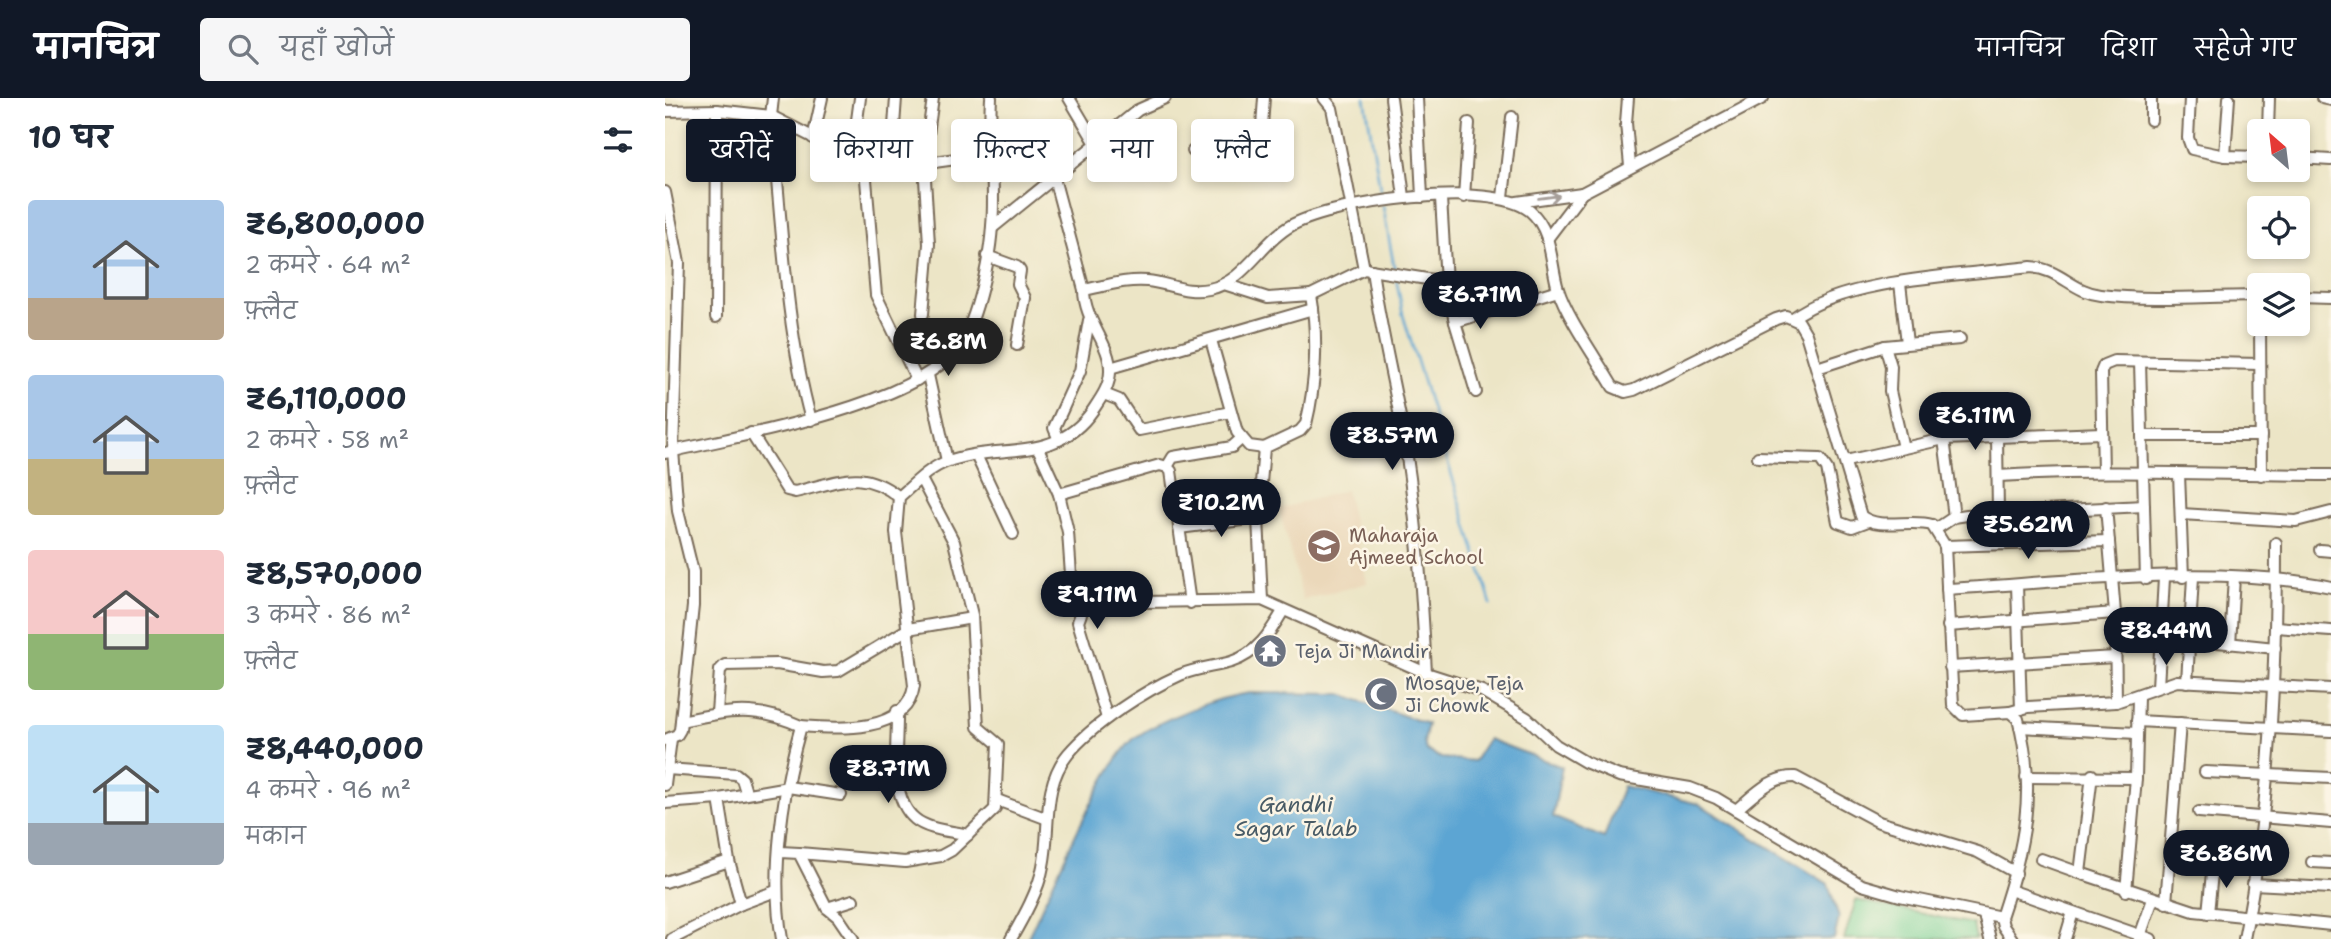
<!DOCTYPE html>
<html lang="hi">
<head>
<meta charset="utf-8">
<style>
	:root { --surface:#fff; --page:#f6f6f7; --text:#1f2937; --muted:#747a83; --accent:#111827 }
	body { margin:0; font-family:"Shantell Sans","Playpen Sans Deva",sans-serif; background:var(--page); color:var(--text); height:100vh; display:flex; flex-direction:column; font-size:26px; white-space:nowrap }
	* { box-sizing:border-box; margin:0 }
	p { font-size:23px; color:var(--muted) }
	.icon { flex:none; width:38px; height:38px; fill:none; stroke:currentColor; stroke-width:2; stroke-linecap:round; stroke-linejoin:round }
	.map { position:relative; flex:1; overflow:hidden }
	.panel { display:flex; flex-direction:column; background:var(--surface); width:665px }
	.panel>* { flex:none }
	.banner { position:absolute; left:21px; top:21px; width:665px; height:63px; display:flex; gap:14px }
	.needle { width:46px; rotate:332deg }
	.buttons { position:absolute; left:1582px; top:21px; display:grid; gap:14px }
	.buttons a { display:grid; place-items:center; width:63px; height:63px; border-radius:7px; background:var(--surface); box-shadow:0 4px 10px #0003; font-size:35px }
	.price { position:absolute; translate:-50% -60px; padding:0 16px; border-radius:24px; background:var(--accent); color:#fff; font-size:23px; line-height:46px; filter:drop-shadow(0 2px 4px #0008) }
	.price::after { content:''; position:absolute; left:50%; top:42px; width:21px; height:16px; margin-left:-10px; background:inherit; clip-path:polygon(0 0,100% 0,50% 100%) }
	.price.current { background:#222; color:#fff }
	ul { padding:0; list-style:none }
	li { display:flex; align-items:center; gap:21px; height:175px; padding:0 28px }
	li span { display:grid; place-items:center; flex:none; width:196px; height:140px; border-radius:7px; color:#555 }
	li>.icon { margin-inline-start:auto }
	span .icon { width:84px; height:84px; fill:#fffc; stroke-width:1 }
	li b { font-size:30px }
	h2 { display:flex; justify-content:space-between; align-items:center; height:84px; padding:0 28px; font-size:30px }
	.tag { padding:0 24px; border-radius:7px; background:var(--surface); box-shadow:0 4px 10px #0003; font-size:24px; line-height:63px }
	.tag.current { background:var(--accent); color:#fff }
	header { display:flex; align-items:center; gap:42px; box-sizing:border-box; height:98px; padding:0 35px; background:var(--accent); color:#fff }
	header strong { font-size:33px }
	nav { display:flex; gap:38px; margin-inline-start:auto; font-size:24px }
	.search { width:490px; height:63px; background:var(--page); display:flex; align-items:center; gap:18px; box-sizing:border-box; padding:0 24px; border-radius:7px; color:var(--muted); font-size:26px }
	main { display:flex; flex:1; min-height:0 }
	.map>svg:first-child { display:block }
	.built { fill:#ebd8ba }
	.green { fill:#7ad298; stroke:#5a7e5b; stroke-width:2 }
	.water { fill:#5ba5d3; stroke:#4b6878; stroke-width:2 }
	.lines { fill:none; stroke-linecap:round; stroke-linejoin:round }
	.stream { stroke:#5ba5d3; stroke-width:2.5 }
	.minor-casing { stroke:#796b59; stroke-width:14 }
	.minor { stroke:#fff; stroke-width:10 }
	.oneway { stroke:#a79f9a }
	.labels { text-anchor:middle; dominant-baseline:central; stroke-width:5; stroke-linejoin:round; paint-order:stroke }
	.education-label { font-size:19px; fill:#785e54; stroke:#fcf5e5; text-anchor:start }
	.worship-label { font-size:19px; fill:#5b616d; stroke:#fcf5e5; text-anchor:start }
	.water-label { font-size:21px; font-style:italic; fill:#485b66; stroke:#fcf5e5 }
</style>
</head>
<body>
<header>
<strong>मानचित्र</strong>
<div class="search"><svg class="icon" aria-label="search" viewBox="0 0 24 24"><circle cx="10" cy="10" r="6"/><path d="M15 15l6 6"/></svg>यहाँ खोजें</div>
<nav><a>मानचित्र</a><a>दिशा</a><a>सहेजे गए</a></nav>
</header>
<main>
<section class="panel">
<h2>10 घर<svg class="icon" aria-label="filters" viewBox="0 0 24 24"><path d="M4 7h16M4 17h16"/><circle cx="9" cy="7" r="2"/><circle cx="15" cy="17" r="2"/></svg></h2>
<ul>
<li><span style="background:linear-gradient(#a9c7e8 70%,#b9a48a 0)"><svg class="icon" aria-label="home" viewBox="0 0 24 24"><path d="M3 11l9-7 9 7M6 9v11h12V9"/></svg></span><div><b>₹6,800,000</b><p>2 कमरे · 64 m²</p><p>फ़्लैट</p></div></li>
<li><span style="background:linear-gradient(#a9c7e8 60%,#c2b280 0)"><svg class="icon" aria-label="home" viewBox="0 0 24 24"><path d="M3 11l9-7 9 7M6 9v11h12V9"/></svg></span><div><b>₹6,110,000</b><p>2 कमरे · 58 m²</p><p>फ़्लैट</p></div></li>
<li><span style="background:linear-gradient(#f6c9c9 60%,#8fb573 0)"><svg class="icon" aria-label="home" viewBox="0 0 24 24"><path d="M3 11l9-7 9 7M6 9v11h12V9"/></svg></span><div><b>₹8,570,000</b><p>3 कमरे · 86 m²</p><p>फ़्लैट</p></div></li>
<li><span style="background:linear-gradient(#bfe0f5 70%,#9aa5b1 0)"><svg class="icon" aria-label="home" viewBox="0 0 24 24"><path d="M3 11l9-7 9 7M6 9v11h12V9"/></svg></span><div><b>₹8,440,000</b><p>4 कमरे · 96 m²</p><p>मकान</p></div></li>
</ul>
</section>
<div class="map">
<svg width="1666" height="841" viewBox="0 0 1666 841">
	<rect width="100%" height="100%" fill="#fcf5e5"/>
	<filter id="ink" filterUnits="userSpaceOnUse"><feTurbulence type="fractalNoise" baseFrequency=".0143" numOctaves="2"/><feDisplacementMap in="SourceGraphic" scale="14" xChannelSelector="R" yChannelSelector="G"/><feConvolveMatrix kernelMatrix="1 2 1 2 8 2 1 2 1" color-interpolation-filters="sRGB"/></filter>
	<filter id="wash" filterUnits="userSpaceOnUse"><feTurbulence type="fractalNoise" baseFrequency=".00686" numOctaves="4" result="noise"/><feDisplacementMap in="SourceGraphic" scale="28" xChannelSelector="R" yChannelSelector="G"/><feGaussianBlur stdDeviation="1.57" result="paint"/><feColorMatrix in="noise" values="0 0 0 0 0 0 0 0 0 0 0 0 0 0 0 0 0 1.4 0 .05"/><feComposite in="paint" operator="in"/></filter>
	<g filter="url(#wash)">
		<rect width="100%" height="100%" fill="#ece5c6"/>
		<path class="built" d="M681,392L702,485L638,502L614,411Z"/>
		<path class="green" d="M1191,802L1308,826L1311,841H1179Z"/>
		<path class="water" d="M585,595L676,596L763,626L759,644L761,652L776,660L809,663L823,641L897,669L888,719L939,740L958,688L1034,706L1163,786L1174,820L1169,841H362C383,799 439,662 471,639C499,620 552,599 585,595Z"/>
		<g class="lines">
			<g class="stream">
				<path d="M700,0L717,102"/>
				<path d="M718,108L730,174"/>
				<path d="M731,180L738,217L826,506"/>
			</g>
		</g>
	</g>
	<g filter="url(#ink)">
		<g class="lines">
			<g class="minor-casing">
				<g id="minor">
					<path d="M108,0L106,18C117,120 119,223 146,322"/>
					<path d="M404,0L430,44"/>
					<path d="M659,0L667,10L699,171"/>
					<path d="M726,0L739,99"/>
					<path d="M752,0L757,99"/>
					<path d="M963,0L961,25L965,68"/>
					<path d="M1525,0L1523,40L1527,51L1560,58L1594,59"/>
					<path d="M1657,0L1666,2"/>
					<path d="M0,13L52,12L106,18L187,59L200,70H226L327,56"/>
					<path d="M1486,22V0"/>
					<path d="M1603,33L1604,0"/>
					<path d="M148,40L157,0"/>
					<path d="M528,53L596,42L599,0"/>
					<path d="M1560,58L1564,0"/>
					<path d="M187,59L195,0"/>
					<path d="M1633,60L1666,62"/>
					<path d="M328,65L405,67"/>
					<path d="M200,70L211,197L252,282"/>
					<path d="M226,70L231,0"/>
					<path d="M389,80L419,192"/>
					<path d="M0,94L14,165L8,353L13,413L28,474V508L15,632L12,637L0,642"/>
					<path d="M799,99L804,25"/>
					<path d="M838,99L847,19"/>
					<path d="M776,100L781,184"/>
					<path d="M852,104L917,95L1098,0"/>
					<path d="M327,130L473,12L500,0"/>
					<path d="M882,141L917,95"/>
					<path d="M322,158L352,169L355,173L353,186L360,200L352,247"/>
					<path d="M707,172C715,229 729,284 739,340C752,418 757,497 761,575"/>
					<path d="M1235,185L1242,245"/>
					<path d="M559,186L603,200L646,197C653,238 651,286 641,326L635,333L599,350L593,420L597,502"/>
					<path d="M646,197L699,171L781,184L790,224L893,192"/>
					<path d="M1633,199L1666,200"/>
					<path d="M258,216L264,146L259,65L268,0"/>
					<path d="M51,219L52,12"/>
					<path d="M1128,220C1180,180 1300,177 1366,169C1395,171 1408,194 1436,197C1487,203 1542,198 1594,198"/>
					<path d="M790,224L811,294"/>
					<path d="M1595,226L1596,377"/>
					<path d="M546,242L572,334L584,348L599,350"/>
					<path d="M1220,248L1226,268L1225,293L1238,350"/>
					<path d="M1475,264L1481,481"/>
					<path d="M445,270L648,211"/>
					<path d="M1152,270L1220,248L1295,241"/>
					<path d="M263,277L282,363"/>
					<path d="M439,296L454,302L474,332L566,314"/>
					<path d="M86,335L122,392L130,394C174,384 196,369 234,399"/>
					<path d="M1332,338L1333,416"/>
					<path d="M1477,338H1596"/>
					<path d="M1279,341L1289,419"/>
					<path d="M394,342L389,330L415,273L424,222"/>
					<path d="M373,350L394,396L403,434L407,492L420,505L597,502L761,575L817,593L862,620L891,647L920,664L954,678L1025,690L1051,700L1071,712C1089,697 1106,678 1130,679L1214,724L1313,754L1351,775"/>
					<path d="M0,355C74,337 253,309 295,246C313,220 325,159 327,128C331,85 323,43 326,0"/>
					<path d="M311,357L348,436"/>
					<path d="M1093,359L1155,361L1162,371L1173,424L1187,429L1203,423"/>
					<path d="M1181,363L1279,341L1437,335"/>
					<path d="M502,369L508,359L567,349L577,340"/>
					<path d="M1438,374L1436,274L1439,267L1449,263L1595,266"/>
					<path d="M1514,376L1518,479"/>
					<path d="M1333,378C1444,371 1555,377 1666,377"/>
					<path d="M394,396L495,367L502,369L506,373L525,505"/>
					<path d="M1441,409L1450,515L1451,604"/>
					<path d="M1516,416L1631,423L1666,414"/>
					<path d="M514,430L593,420"/>
					<path d="M1271,431L1289,419L1302,417L1479,408"/>
					<path d="M1280,448L1444,443"/>
					<path d="M1655,452L1666,453"/>
					<path d="M1352,487L1356,611"/>
					<path d="M1282,491C1402,484 1548,465 1666,489"/>
					<path d="M420,505L413,524L442,620"/>
					<path d="M1283,528L1450,515"/>
					<path d="M1611,529L1666,533"/>
					<path d="M1524,541L1610,550"/>
					<path d="M1565,546L1569,479"/>
					<path d="M1285,569L1450,559"/>
					<path d="M1522,584L1528,479"/>
					<path d="M1493,589L1499,480"/>
					<path d="M232,613C233,644 223,699 250,721C263,732 287,733 303,737"/>
					<path d="M1345,614L1363,609L1451,604L1512,583L1666,591"/>
					<path d="M52,615L55,572L60,567L112,566L158,574L173,573L243,531L307,520"/>
					<path d="M16,623C64,613 90,607 136,628"/>
					<path d="M1472,623L1666,633"/>
					<path d="M1355,629L1472,635"/>
					<path d="M2,671L71,676L77,681L81,694"/>
					<path d="M1540,674L1666,680"/>
					<path d="M1427,677L1415,775L1529,813L1666,827"/>
					<path d="M1361,679L1471,680"/>
					<path d="M0,687L6,641"/>
					<path d="M332,702L380,720"/>
					<path d="M0,705L54,701"/>
					<path d="M1071,712L1197,787L1235,798L1336,819"/>
					<path d="M1534,714L1666,725"/>
					<path d="M115,754L134,755L162,810"/>
					<path d="M134,755L240,764L276,758L287,752L330,711L333,646L313,629L307,517L289,444L256,381"/>
					<path d="M1376,761L1415,775"/>
					<path d="M1647,764L1666,765"/>
					<path d="M0,784L64,763"/>
					<path d="M1588,786L1666,790"/>
					<path d="M1345,792L1486,841"/>
					<path d="M1461,793L1471,680L1473,598"/>
					<path d="M1501,805L1515,625"/>
					<path d="M76,806L111,793"/>
					<path d="M1543,815L1548,765"/>
					<path d="M1319,817L1325,841"/>
					<path d="M7,841L76,806L64,763L54,701L123,689L176,697"/>
					<path d="M117,841C105,776 118,691 136,628C172,631 242,636 249,588L231,434L234,399C248,387 264,370 281,364C334,344 390,367 428,312C436,300 445,288 445,273C446,246 419,223 419,192C440,188 461,181 482,183C504,185 521,196 544,191C580,184 596,144 627,127C670,104 827,81 865,113C888,133 885,165 893,191C902,220 932,261 948,289L960,294L969,292L1111,221L1121,218L1134,224L1141,236L1196,418C1215,433 1245,420 1267,427L1280,448L1288,607L1298,617L1345,614L1353,621C1372,692 1359,751 1336,819L1338,828L1347,841"/>
					<path d="M188,841L173,819L162,810L188,802"/>
					<path d="M346,841C358,820 374,792 378,768C386,731 376,689 403,656C428,626 479,593 515,577C532,570 549,569 566,564C592,556 605,535 618,513"/>
					<path d="M1400,841L1408,814"/>
					<path d="M1474,841L1488,801"/>
					<path d="M1579,841C1605,712 1611,577 1611,445"/>
				</g>
			</g>
			<use href="#minor" class="minor"/>
		</g>
		<defs><path id="oneway-shaft" d="M-6 0H5M1.5-3L5.5 0L1.5 3" fill="none" stroke-width="1.6" stroke-linecap="round" stroke-linejoin="round" transform="scale(1.75)"/></defs>
		<use class="oneway" href="#oneway-shaft" transform="translate(884 99) rotate(-8)"/>
	</g>
	<defs>
		<g id="school-disc" transform="scale(1.75)"><circle r="9.5" fill="#8d6e63" stroke="#fcf5e5"/><path d="M0-5L7-2L0 1L-7-2ZM-4 1L0 2.5L4 1V4Q0 6-4 4Z" fill="#fff"/></g>
		<g id="temple-disc" transform="scale(1.75)"><circle r="9.5" fill="#6b7280" stroke="#fcf5e5"/><path d="M0-6L5-2H3V0L6.5 2.5H4V6H1.5V3h-3V6H-4V2.5H-6.5L-3 0V-2H-5Z" fill="#fff"/></g>
		<g id="mosque-disc" transform="scale(1.75)"><circle r="9.5" fill="#6b7280" stroke="#fcf5e5"/><path d="M3.5-4.9A6 6 0 1 0 3.5 4.9A5 5 0 1 1 3.5-4.9Z" fill="#fff"/></g>
	</defs>
	<g fill-rule="evenodd">
		<use href="#school-disc" x="659" y="448"/>
		<use href="#temple-disc" x="605" y="553"/>
		<use href="#mosque-disc" x="716" y="596"/>
	</g>
	<g class="labels">
		<g class="education-label">
			<text x="684" y="437">Maharaja<tspan x="684" dy="22">Ajmeed School</tspan></text>
		</g>
		<g class="worship-label">
			<text x="630" y="553">Teja Ji Mandir</text>
			<text x="740" y="585">Mosque, Teja<tspan x="740" dy="22">Ji Chowk</tspan></text>
		</g>
		<g class="water-label">
			<text x="631" y="707">Gandhi<tspan x="631" dy="24">Sagar Talab</tspan></text>
		</g>
	</g>
</svg>
<div class="buttons">
<a><svg class="needle" viewBox="-14 -14 28 28"><path d="M0-13l5 13h-10z" fill="#e53935"/><path d="M0 13l5-13h-10z" fill="#747a83"/></svg></a>
<a><svg class="icon" aria-label="locate" viewBox="0 0 24 24"><circle cx="12" cy="12" r="6"/><path d="M12 2v4M12 18v4M2 12h4M18 12h4"/></svg></a>
<a><svg class="icon" aria-label="layers" viewBox="0 0 24 24"><path d="M12 4l9 5-9 5-9-5zM3 14l9 5 9-5"/></svg></a>
</div>
<b class="price" style="left:815px;top:233px">₹6.71M</b>
<b class="price current" style="left:283px;top:280px">₹6.8M</b>
<b class="price" style="left:1310px;top:354px">₹6.11M</b>
<b class="price" style="left:727px;top:374px">₹8.57M</b>
<b class="price" style="left:556px;top:441px">₹10.2M</b>
<b class="price" style="left:1363px;top:463px">₹5.62M</b>
<b class="price" style="left:432px;top:533px">₹9.11M</b>
<b class="price" style="left:1501px;top:569px">₹8.44M</b>
<b class="price" style="left:223px;top:707px">₹8.71M</b>
<b class="price" style="left:1561px;top:792px">₹6.86M</b>
<div class="banner">
<a class="tag current">खरीदें</a>
<a class="tag">किराया</a>
<a class="tag">फ़िल्टर</a>
<a class="tag">नया</a>
<a class="tag">फ़्लैट</a>
</div>
</div>
</main>
</body>
</html>
